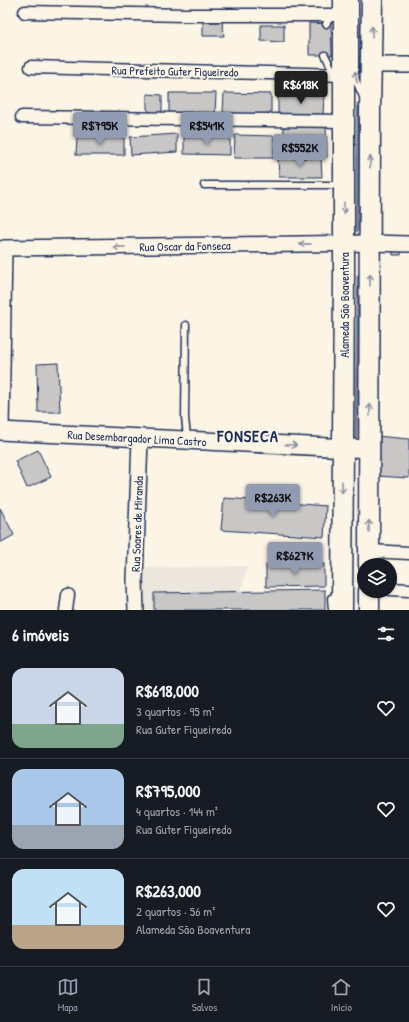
<!DOCTYPE html>
<html lang="pt">
<head>
<meta charset="utf-8">
<style>
	:root { --surface:#171b24; --page:#20242c; --text:#f1f3f6; --muted:#9ea1a6; --line:#363941; --accent:#919bb2 }
	body { margin:0; font-family:"Patrick Hand",sans-serif; background:var(--page); color:var(--text); height:100vh; display:flex; flex-direction:column; font-size:15px; white-space:nowrap }
	* { box-sizing:border-box; margin:0 }
	p { font-size:13px; color:var(--muted) }
	.icon { flex:none; width:22px; height:22px; fill:none; stroke:currentColor; stroke-width:2; stroke-linecap:round; stroke-linejoin:round }
	.map { position:relative; height:610px; overflow:hidden }
	.drawer { display:flex; flex-direction:column; background:var(--surface); flex:1 }
	.drawer>* { flex:none }
	.buttons { position:absolute; left:357px; top:558px; display:grid; gap:8px }
	.buttons a { display:grid; place-items:center; width:40px; height:40px; border-radius:50%; background:var(--surface); box-shadow:0 1px 3px #0004; font-size:20px }
	.price { position:absolute; translate:-50% -34px; padding:0 9px; border-radius:4px; background:var(--accent); color:#111; font-size:13px; line-height:26px; filter:drop-shadow(0 1px 2px #0008) }
	.price::after { content:''; position:absolute; left:50%; top:24px; width:12px; height:9px; margin-left:-6px; background:inherit; clip-path:polygon(0 0,100% 0,50% 100%) }
	.price.current { background:#222; color:#fff }
	ul { padding:0; list-style:none }
	li { display:flex; align-items:center; gap:12px; height:100px; padding:0 12px }
	li+li { border-top:1px solid var(--line) }
	li span { display:grid; place-items:center; flex:none; width:112px; height:80px; border-radius:12px; color:#555 }
	li>.icon { margin-inline-start:auto }
	span .icon { width:48px; height:48px; fill:#fffc; stroke-width:1 }
	li b { font-size:17px }
	h2 { display:flex; justify-content:space-between; align-items:center; height:48px; padding:0 12px; font-size:17px }
	.menu { display:flex; justify-content:space-around; align-items:center; height:56px; border-top:1px solid var(--line); background:var(--surface); font-size:11px; color:var(--muted) }
	.menu a { display:grid; justify-items:center; gap:2px }
	.menu .current { color:var(--accent) }
	.map>svg:first-child { display:block }
	.built { fill:#ece7dc }
	.lines { fill:none; stroke-linecap:round; stroke-linejoin:round }
	.stream { stroke:#767f94; stroke-width:3 }
	.building { fill:#c8c7c6; stroke:#1b2f5e }
	.service-casing { stroke:#1b2f5e; stroke-width:9 }
	.minor-casing { stroke:#1b2f5e; stroke-width:15 }
	.tertiary-casing { stroke:#1b2f5e; stroke-width:18 }
	.secondary-casing { stroke:#1b2f5e; stroke-width:20 }
	.trunk-casing { stroke:#1b2f5e; stroke-width:23 }
	.service { stroke:#fcf5e5; stroke-width:6 }
	.minor { stroke:#fcf5e5; stroke-width:12 }
	.tertiary { stroke:#fcf5e5; stroke-width:15 }
	.secondary { stroke:#fcf5e5; stroke-width:17 }
	.trunk { stroke:#fcf5e5; stroke-width:20 }
	.oneway { stroke:#8c92a2 }
	.labels { text-anchor:middle; dominant-baseline:central; stroke-width:4; stroke-linejoin:round; paint-order:stroke }
	.street-label { font-size:12px; fill:#1b2f5e; stroke:#fcf5e5 }
	.district-label { font-size:16px; font-weight:bold; letter-spacing:1px; fill:#1b2f5e; stroke:#fcf5e5 }
</style>
</head>
<body>
<div class="map">
<svg width="409" height="610" viewBox="0 0 409 610">
	<rect width="100%" height="100%" fill="#fcf5e5"/>
	<filter id="ink" filterUnits="userSpaceOnUse"><feTurbulence type="fractalNoise" baseFrequency=".025" numOctaves="2"/><feDisplacementMap in="SourceGraphic" scale="8" xChannelSelector="R" yChannelSelector="G"/><feConvolveMatrix kernelMatrix="1 2 1 2 8 2 1 2 1" color-interpolation-filters="sRGB"/></filter>
	<g filter="url(#ink)">
		<path class="built" d="M248,566L240,592L325,610H142V568Z"/>
		<g class="lines">
			<g class="stream">
				<path d="M357,231L358,104"/>
				<path d="M356,437L358,276"/>
			</g>
		</g>
		<g class="building">
			<path d="M203,22H222L224,36H203Z"/>
			<path d="M309,23L331,24L332,55H309Z"/>
			<path d="M261,25H284V42L261,41Z"/>
			<path d="M169,93H216L215,114H171L169,111Z"/>
			<path d="M224,93L271,94V115H225L223,111Z"/>
			<path d="M147,94L162,95V111L158,113L150,112L147,109Z"/>
			<path d="M278,94L324,95L323,115H278Z"/>
			<path d="M326,125L327,157L284,158L283,152L284,126Z"/>
			<path d="M177,134V152L131,155L130,137Z"/>
			<path d="M235,135L274,136V158H234Z"/>
			<path d="M77,137H124V155H76Z"/>
			<path d="M184,137H230V155L184,154Z"/>
			<path d="M278,158H321L322,177H279Z"/>
			<path d="M393,247H402L401,255H393Z"/>
			<path d="M58,363L60,412H38L37,364Z"/>
			<path d="M376,436L409,439V478L376,476Z"/>
			<path d="M38,450L51,477L27,488L15,461Z"/>
			<path d="M224,498L326,506L324,537L221,530Z"/>
			<path d="M0,508L14,535L0,543Z"/>
			<path d="M324,564V586L266,587V565Z"/>
			<path d="M325,590V610H154V593Z"/>
		</g>
		<g class="lines">
			<g class="service-casing">
				<g id="service">
					<path d="M355,0V75L356,81L364,99"/>
					<path d="M326,24L332,15"/>
					<path d="M325,55L335,75"/>
					<path d="M204,185H342"/>
					<path d="M186,325L185,417L187,438"/>
					<path d="M332,610L331,598L338,594"/>
				</g>
			</g>
			<g class="minor-casing">
				<g id="minor">
					<path d="M25,12L186,15H344"/>
					<path d="M31,67L344,75"/>
					<path d="M22,117L344,121"/>
					<path d="M369,551L409,553"/>
					<path d="M390,589L409,590"/>
					<path d="M66,610L68,595"/>
				</g>
			</g>
			<g class="tertiary-casing">
				<g id="tertiary">
					<path d="M372,65H409"/>
					<path d="M1,431L4,248L370,243L409,244"/>
					<path d="M136,610L135,580L140,439"/>
				</g>
			</g>
			<g class="secondary-casing">
				<path id="secondary" d="M0,431L370,449"/>
			</g>
			<g class="trunk-casing">
				<g id="trunk">
					<path d="M369,565L370,113L372,0"/>
					<path d="M369,591V610"/>
					<path d="M342,610L344,272V0"/>
				</g>
			</g>
			<use href="#service" class="service"/>
			<use href="#minor" class="minor"/>
			<use href="#tertiary" class="tertiary"/>
			<use href="#secondary" class="secondary"/>
			<use href="#trunk" class="trunk"/>
		</g>
		<defs><path id="oneway-shaft" d="M-6 0H5M1.5-3L5.5 0L1.5 3" fill="none" stroke-width="1.6" stroke-linecap="round" stroke-linejoin="round"/></defs>
		<g class="oneway">
			<use href="#oneway-shaft" transform="translate(372 32) rotate(-90)"/>
			<use href="#oneway-shaft" transform="translate(356 77) rotate(-100)"/>
			<use href="#oneway-shaft" transform="translate(370 162) rotate(-90)"/>
			<use href="#oneway-shaft" transform="translate(344 208) rotate(90)"/>
			<use href="#oneway-shaft" transform="translate(305 244) rotate(179)"/>
			<use href="#oneway-shaft" transform="translate(119 247) rotate(179)"/>
			<use href="#oneway-shaft" transform="translate(370 280) rotate(-90)"/>
			<use href="#oneway-shaft" transform="translate(370 410) rotate(-90)"/>
			<use href="#oneway-shaft" transform="translate(291 445) rotate(3)"/>
			<use href="#oneway-shaft" transform="translate(342 487) rotate(90)"/>
			<use href="#oneway-shaft" transform="translate(369 526) rotate(-90)"/>
		</g>
	</g>
	<g class="labels">
		<g class="street-label">
			<text transform="translate(175 71) rotate(1)">Rua Prefeito Guter Figueiredo</text>
			<text transform="translate(185 246) rotate(-1)">Rua Oscar da Fonseca</text>
			<text transform="translate(344 305) rotate(-90)">Alameda São Boaventura</text>
			<text transform="translate(137 438) rotate(3)">Rua Desembargador Lima Castro</text>
			<text transform="translate(137 524) rotate(-88)">Rua Soares de Miranda</text>
		</g>
		<g class="district-label">
			<text x="248" y="436">FONSECA</text>
		</g>
	</g>
</svg>
<div class="buttons">
<a><svg class="icon" aria-label="layers" viewBox="0 0 24 24"><path d="M12 4l9 5-9 5-9-5zM3 14l9 5 9-5"/></svg></a>
</div>
<b class="price current" style="left:301px;top:105px">R$618K</b>
<b class="price" style="left:100px;top:146px">R$795K</b>
<b class="price" style="left:207px;top:146px">R$541K</b>
<b class="price" style="left:300px;top:168px">R$552K</b>
<b class="price" style="left:273px;top:518px">R$263K</b>
<b class="price" style="left:295px;top:576px">R$627K</b>
</div>
<section class="drawer">
<h2>6 imóveis<svg class="icon" aria-label="filters" viewBox="0 0 24 24"><path d="M4 7h16M4 17h16"/><circle cx="9" cy="7" r="2"/><circle cx="15" cy="17" r="2"/></svg></h2>
<ul>
<li><span style="background:linear-gradient(#c9d6e8 70%,#7fa58c 0)"><svg class="icon" aria-label="home" viewBox="0 0 24 24"><path d="M3 11l9-7 9 7M6 9v11h12V9"/></svg></span><div><b>R$618,000</b><p>3 quartos · 95 m²</p><p>Rua Guter Figueiredo</p></div><svg class="icon" aria-label="heart" viewBox="0 0 24 24"><path d="M12 20l-8-8c-3-5 5-10 8-4 3-6 11-1 8 4z"/></svg></li>
<li><span style="background:linear-gradient(#a9c7e8 70%,#9aa5b1 0)"><svg class="icon" aria-label="home" viewBox="0 0 24 24"><path d="M3 11l9-7 9 7M6 9v11h12V9"/></svg></span><div><b>R$795,000</b><p>4 quartos · 144 m²</p><p>Rua Guter Figueiredo</p></div><svg class="icon" aria-label="heart" viewBox="0 0 24 24"><path d="M12 20l-8-8c-3-5 5-10 8-4 3-6 11-1 8 4z"/></svg></li>
<li><span style="background:linear-gradient(#bfe0f5 70%,#b9a48a 0)"><svg class="icon" aria-label="home" viewBox="0 0 24 24"><path d="M3 11l9-7 9 7M6 9v11h12V9"/></svg></span><div><b>R$263,000</b><p>2 quartos · 56 m²</p><p>Alameda São Boaventura</p></div><svg class="icon" aria-label="heart" viewBox="0 0 24 24"><path d="M12 20l-8-8c-3-5 5-10 8-4 3-6 11-1 8 4z"/></svg></li>
</ul>
</section>
<nav class="menu">
<a class="current"><svg class="icon" aria-label="map" viewBox="0 0 24 24"><path d="M3 6l6-2 6 2 6-2v14l-6 2-6-2-6 2zM9 4v14M15 6v14"/></svg>Mapa</a>
<a><svg class="icon" aria-label="saved" viewBox="0 0 24 24"><path d="M7 4h10v16l-5-4-5 4z"/></svg>Salvos</a>
<a><svg class="icon" aria-label="home" viewBox="0 0 24 24"><path d="M3 11l9-7 9 7M6 9v11h12V9"/></svg>Início</a>
</nav>
</body>
</html>
